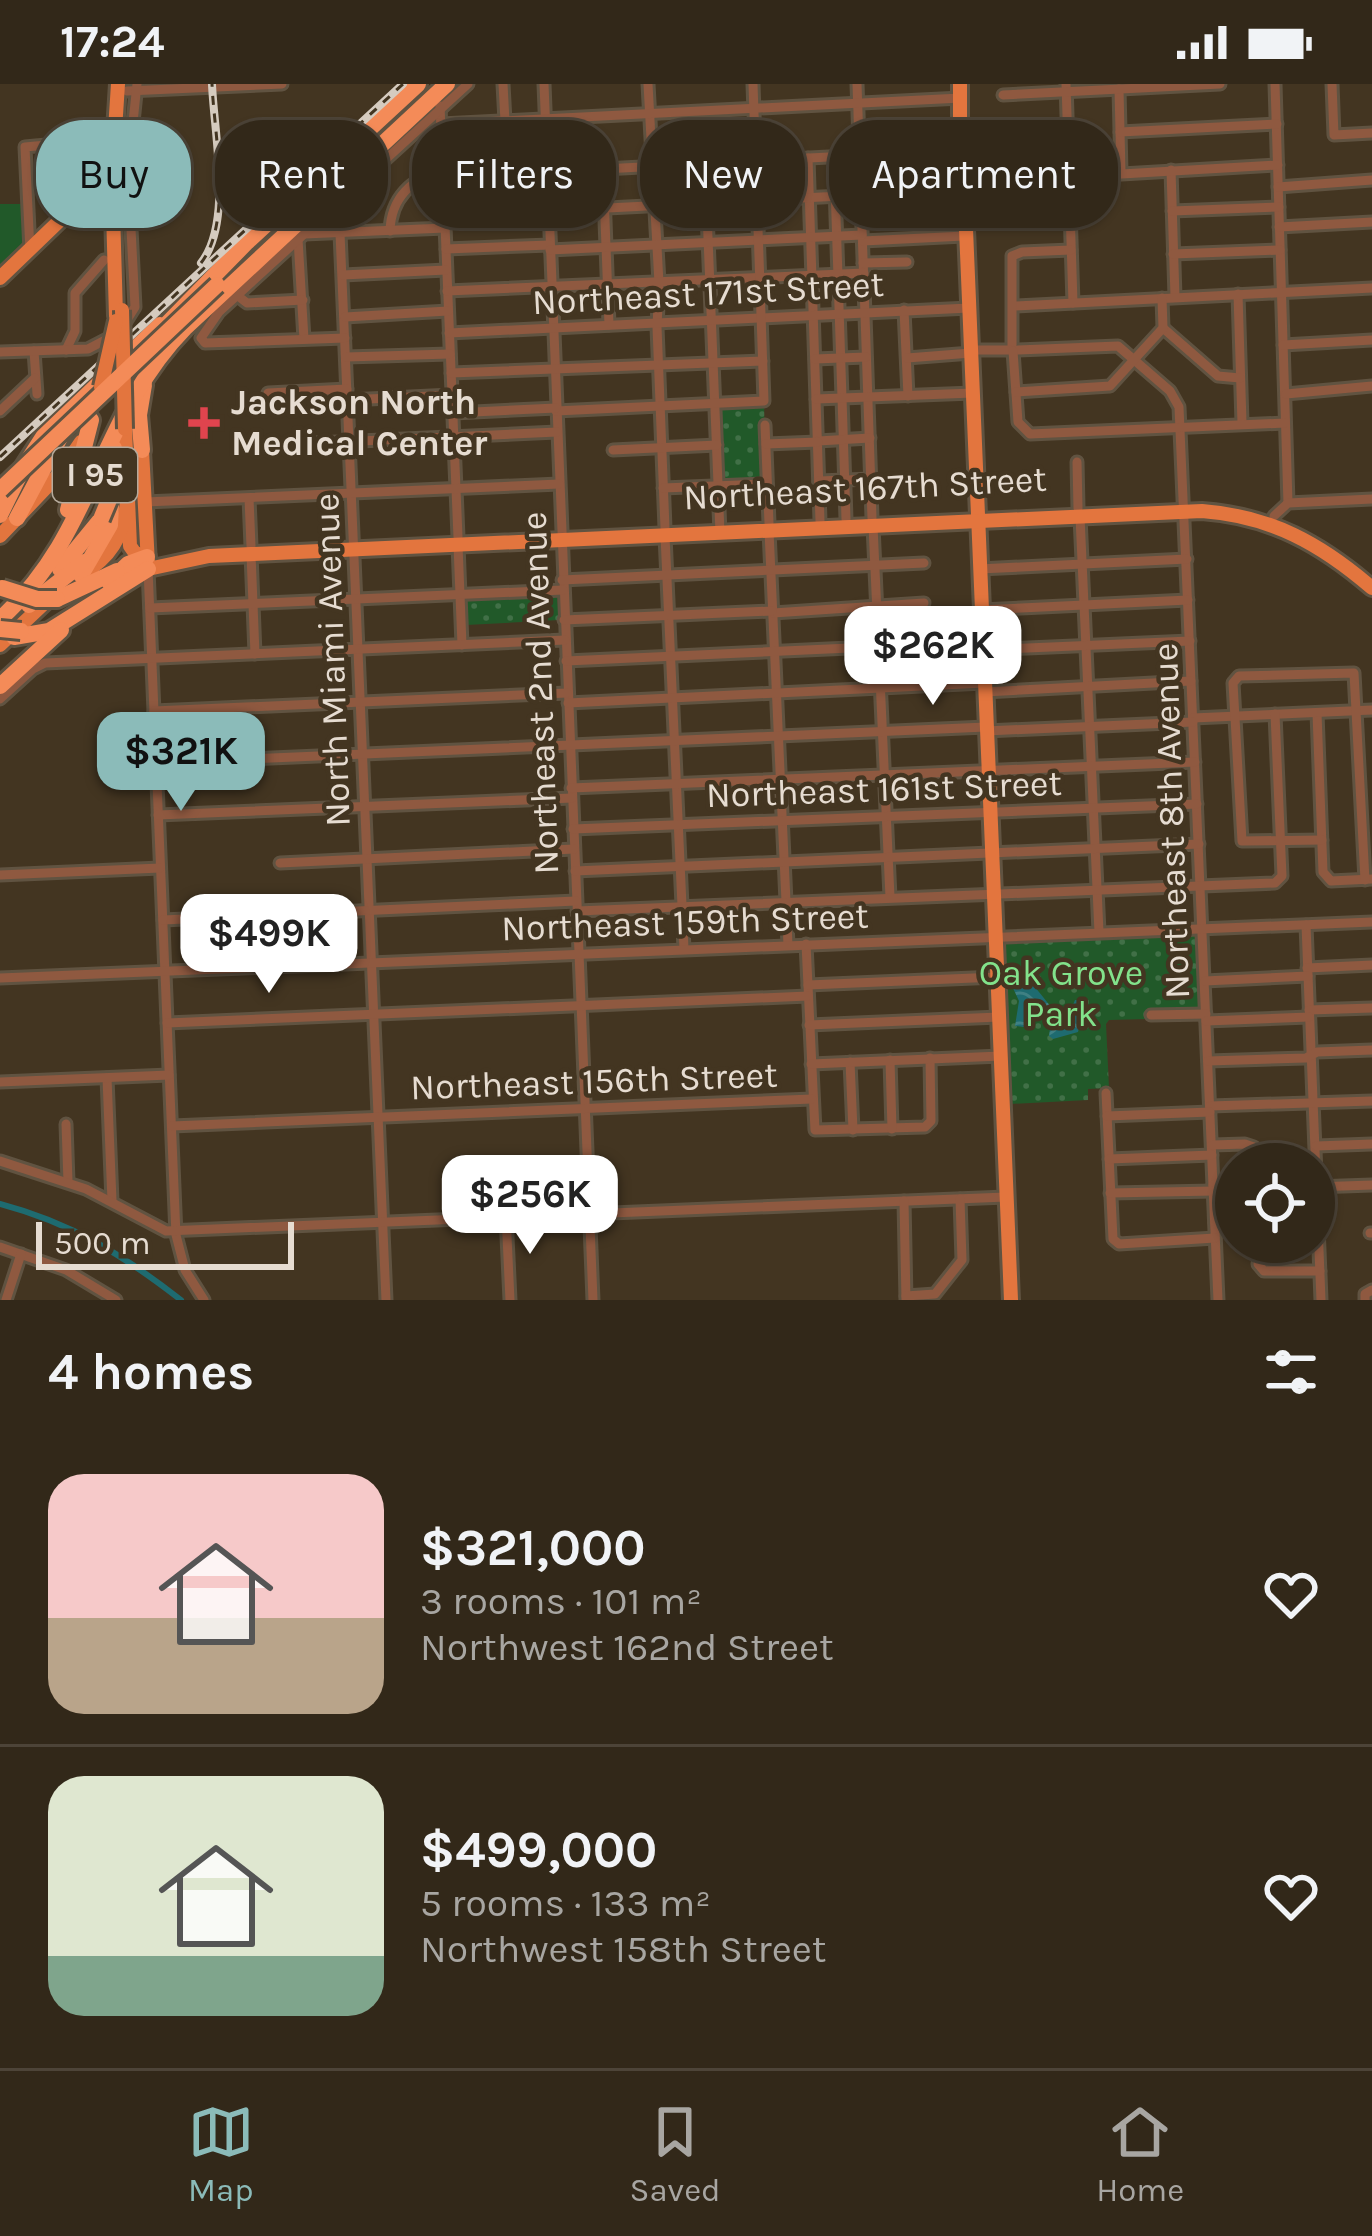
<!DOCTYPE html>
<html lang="en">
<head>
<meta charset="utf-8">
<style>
	:root { --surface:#322819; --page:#3d3426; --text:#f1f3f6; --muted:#a8a6a2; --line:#4d4438; --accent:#8bbbb9 }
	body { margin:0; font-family:Karla,sans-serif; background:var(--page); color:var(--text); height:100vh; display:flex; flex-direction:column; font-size:45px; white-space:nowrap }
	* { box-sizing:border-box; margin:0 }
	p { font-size:39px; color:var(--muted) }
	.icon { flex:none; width:66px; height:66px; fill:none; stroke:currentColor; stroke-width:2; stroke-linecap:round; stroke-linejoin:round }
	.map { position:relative; height:1216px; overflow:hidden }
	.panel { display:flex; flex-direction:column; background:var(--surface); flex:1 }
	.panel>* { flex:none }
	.guide { position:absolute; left:36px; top:36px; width:1302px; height:108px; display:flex; gap:24px }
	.buttons { position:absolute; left:1215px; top:1059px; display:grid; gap:24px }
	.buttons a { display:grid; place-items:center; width:120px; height:120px; border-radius:50%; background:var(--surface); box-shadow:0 3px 9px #0004,0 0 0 3px var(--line); font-size:60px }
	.scale { position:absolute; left:36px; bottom:30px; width:258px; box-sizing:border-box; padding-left:12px; border:6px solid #e6dcd1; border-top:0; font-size:33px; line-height:42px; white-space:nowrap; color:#e6dcd1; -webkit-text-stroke:9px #433521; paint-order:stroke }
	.price { position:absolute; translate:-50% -102px; padding:0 27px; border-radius:24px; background:#fff; color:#222; font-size:39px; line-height:78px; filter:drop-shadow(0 3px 6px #0008) }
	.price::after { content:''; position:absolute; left:50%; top:72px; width:36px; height:27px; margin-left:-18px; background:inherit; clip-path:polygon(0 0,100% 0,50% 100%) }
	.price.selected { background:var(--accent); color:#111 }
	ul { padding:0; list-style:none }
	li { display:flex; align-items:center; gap:36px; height:300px; padding:0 48px }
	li+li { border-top:3px solid var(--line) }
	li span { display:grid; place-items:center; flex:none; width:336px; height:240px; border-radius:36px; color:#555 }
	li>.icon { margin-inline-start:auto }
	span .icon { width:144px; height:144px; fill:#fffc; stroke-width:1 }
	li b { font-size:51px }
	h2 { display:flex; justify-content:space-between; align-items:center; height:144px; padding:0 48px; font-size:51px }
	.pill { padding:0 42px; border-radius:48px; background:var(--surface); box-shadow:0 3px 9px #0004,0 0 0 3px var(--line); font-size:42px; line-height:108px }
	.pill.selected { background:var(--accent); color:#111 }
	.status { display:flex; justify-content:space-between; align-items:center; height:84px; padding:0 60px; background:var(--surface); direction:ltr }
	.status svg { height:33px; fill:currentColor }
	.tabs { display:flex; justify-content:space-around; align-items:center; height:168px; border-top:3px solid var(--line); background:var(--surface); font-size:33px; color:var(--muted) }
	.tabs a { display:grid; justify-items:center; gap:6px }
	.tabs .selected { color:var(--accent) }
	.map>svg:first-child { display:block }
	.grass { fill:#215929 }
	.park { fill:url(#park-dots) }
	.water { fill:url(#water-waves) }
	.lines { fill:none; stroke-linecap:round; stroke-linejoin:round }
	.canal { stroke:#1e6b70; stroke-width:6 }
	.minor-casing { stroke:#605341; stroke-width:15 }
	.major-casing { stroke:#605341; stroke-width:20 }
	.highway-casing { stroke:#605341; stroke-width:22 }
	.minor { stroke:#8f5940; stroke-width:9 }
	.major { stroke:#e3753e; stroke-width:14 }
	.highway { stroke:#f48b58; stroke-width:16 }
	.rail-casing { stroke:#d5cbbf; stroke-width:8 }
	.rail { stroke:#433521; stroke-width:3; stroke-dasharray:9; stroke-linecap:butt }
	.major-bridge-casing { stroke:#605341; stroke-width:20; stroke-linecap:butt }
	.highway-bridge-casing { stroke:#605341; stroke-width:22; stroke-linecap:butt }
	.major-bridge { stroke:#e3753e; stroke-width:14 }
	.highway-bridge { stroke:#f48b58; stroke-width:16 }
	.health-dot { fill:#e0444e; stroke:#433521; stroke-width:4.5 }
	.labels { text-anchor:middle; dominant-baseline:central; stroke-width:9; stroke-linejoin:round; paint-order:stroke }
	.shield { fill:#433521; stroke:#b5aa9c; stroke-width:3 }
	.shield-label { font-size:33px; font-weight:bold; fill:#e6dcd1 }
	.street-label { font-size:36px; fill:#e6dcd1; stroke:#433521 }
	.poi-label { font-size:36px; font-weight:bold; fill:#e6dcd1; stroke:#433521; text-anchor:start }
	.park-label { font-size:36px; fill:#82e28b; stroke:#433521 }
</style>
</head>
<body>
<div class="status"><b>17:24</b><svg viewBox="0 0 49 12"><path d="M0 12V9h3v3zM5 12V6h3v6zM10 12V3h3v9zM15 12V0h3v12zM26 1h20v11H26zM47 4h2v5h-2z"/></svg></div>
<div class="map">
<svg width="1372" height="1216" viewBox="0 0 1372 1216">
	<defs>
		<pattern id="park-dots" width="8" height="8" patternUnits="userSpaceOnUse" patternTransform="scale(3)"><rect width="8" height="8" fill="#215929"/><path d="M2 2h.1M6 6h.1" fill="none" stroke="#417047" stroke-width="1.8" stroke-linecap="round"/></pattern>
		<pattern id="water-waves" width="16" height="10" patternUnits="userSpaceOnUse" patternTransform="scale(3)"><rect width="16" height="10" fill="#1e6b70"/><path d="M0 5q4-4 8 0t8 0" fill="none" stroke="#3f8083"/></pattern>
	</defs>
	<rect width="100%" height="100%" fill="#433521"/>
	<path class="grass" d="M0,120H21L23,168L0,188Z"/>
	<g class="park">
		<path d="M764,319L766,398L720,402L718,321Z"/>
		<path d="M557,511L559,536L466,541V515Z"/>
		<path d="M307,832L308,878L219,880L217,836Z"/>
		<path d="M1196,851L1202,926L1149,927L1147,935L1109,936L1106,940L1109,1004L1088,1005V1016L1010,1020L1005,860Z"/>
	</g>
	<path class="water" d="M1014,887C1040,899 1047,928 1068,934L1075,916L1086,917L1078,948L1053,955L1049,952L1051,936L1038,930L1024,943L1015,942L1019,917L1012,902Z"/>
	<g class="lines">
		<path class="canal" d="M0,1120C72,1139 123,1171 181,1216"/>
		<g class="minor-casing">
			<g id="minor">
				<path d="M503,0L505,37"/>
				<path d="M544,0L593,1216"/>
				<path d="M648,0L659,199L657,243L665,444"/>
				<path d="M857,0L872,434"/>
				<path d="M1066,0L1073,219"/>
				<path d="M1275,0L1288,419"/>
				<path d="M1332,0L1334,51L1372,49"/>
				<path d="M1119,5L1121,89"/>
				<path d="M127,7L282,0"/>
				<path d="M1003,11L1220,0"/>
				<path d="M440,22L458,453"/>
				<path d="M441,40L961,14"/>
				<path d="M1120,48L1277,40"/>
				<path d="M1001,63L1068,60"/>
				<path d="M834,72L846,435"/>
				<path d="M808,74L820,437"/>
				<path d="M705,80L720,449"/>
				<path d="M442,83L547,78"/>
				<path d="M603,84L609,241"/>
				<path d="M1171,86L1175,213"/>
				<path d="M547,88L961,66"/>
				<path d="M1070,93L1278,81"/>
				<path d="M993,94L1003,87L1069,84"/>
				<path d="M1278,103L1372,96"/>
				<path d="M861,119L965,114"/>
				<path d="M444,125L548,120"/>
				<path d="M1018,126L1070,123"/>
				<path d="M549,127L861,111"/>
				<path d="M1172,127L1279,123"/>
				<path d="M1279,143L1372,138"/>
				<path d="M390,147C391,115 411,93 443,89"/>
				<path d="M340,149L386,1216"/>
				<path d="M304,150L445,144"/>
				<path d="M298,155L304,255"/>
				<path d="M863,157L964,152"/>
				<path d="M446,165L550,161"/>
				<path d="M550,166L862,151"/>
				<path d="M30,167L25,63L111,55"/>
				<path d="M1173,170L1280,166"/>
				<path d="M863,179L907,178"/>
				<path d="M343,191L446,186"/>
				<path d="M447,207L864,189"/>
				<path d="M1238,210L1242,339"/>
				<path d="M238,212L247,219L303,216"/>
				<path d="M1014,222L1372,204"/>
				<path d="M904,226L908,312"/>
				<path d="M345,233L448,227"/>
				<path d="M123,242L135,223L128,86L137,0"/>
				<path d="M1163,244L1218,292L1240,294"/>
				<path d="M449,249L969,224"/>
				<path d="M345,254L205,259L201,254L219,228L468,0"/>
				<path d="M1283,261L1372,256"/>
				<path d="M1012,262V172L1022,168L1071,166"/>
				<path d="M66,266L75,247V209L104,176"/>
				<path d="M971,266H1012"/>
				<path d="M1018,266L1118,262L1170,307L1179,323L1218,1216"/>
				<path d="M34,267L37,310"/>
				<path d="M1013,267L1018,338L1030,350L1285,339"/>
				<path d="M0,268L88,265L111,253"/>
				<path d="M346,273L450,270"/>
				<path d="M907,274L971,269"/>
				<path d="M815,275L866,273"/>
				<path d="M451,289L763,277"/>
				<path d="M1016,308L1110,302L1163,244L1162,214"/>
				<path d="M268,309L347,305"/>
				<path d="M1286,310L1372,302"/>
				<path d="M816,315L973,309"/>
				<path d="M348,316L452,311"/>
				<path d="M0,327L35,294"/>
				<path d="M556,327L764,317L753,0"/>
				<path d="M453,329L556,324"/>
				<path d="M765,341L769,439"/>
				<path d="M818,357L870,354"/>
				<path d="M766,360L818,358"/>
				<path d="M271,361L557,348"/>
				<path d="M613,366L717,361"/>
				<path d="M1077,378L1078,424"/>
				<path d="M819,397L872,395"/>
				<path d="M663,404L767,400"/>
				<path d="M249,414L251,462"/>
				<path d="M145,418L559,400"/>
				<path d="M1274,432L1288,419L1372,415"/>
				<path d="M1080,433L1099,848"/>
				<path d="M873,442L890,813"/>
				<path d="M769,447L788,861"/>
				<path d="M665,452L684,865"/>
				<path d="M458,461L462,561"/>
				<path d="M251,470L255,570"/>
				<path d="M148,485L176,1151L185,1186L204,1216"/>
				<path d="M979,485L1187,475"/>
				<path d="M562,496L924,479"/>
				<path d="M150,524L563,506"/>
				<path d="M981,526L1188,516"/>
				<path d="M773,529L924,519"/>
				<path d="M564,536L772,527"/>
				<path d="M983,566L1190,557"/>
				<path d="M566,577L982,558"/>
				<path d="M984,608L1191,597"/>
				<path d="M0,615L33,585L45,579L565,556"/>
				<path d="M568,619L984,599"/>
				<path d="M154,627L567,609"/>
				<path d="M1317,629L1323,788L1331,797L1372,795"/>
				<path d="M1193,634L1372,626"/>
				<path d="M986,647L1193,638"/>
				<path d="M156,679L986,643"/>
				<path d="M571,704L1195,678"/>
				<path d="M158,731L572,714"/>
				<path d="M573,745L1197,720"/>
				<path d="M1322,756L1242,757L1233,599L1239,592L1354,589L1365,796"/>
				<path d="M280,779L574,765"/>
				<path d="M575,787L1199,760"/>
				<path d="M0,791L160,784"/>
				<path d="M577,827L1275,799L1282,792L1275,630"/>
				<path d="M163,836L576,817"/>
				<path d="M1306,841L1321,1216"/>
				<path d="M806,860L815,1046L925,1043L931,1037L930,974"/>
				<path d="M1307,884L1372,881"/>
				<path d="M0,894L1372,838"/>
				<path d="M1205,897L1308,892"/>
				<path d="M808,901L997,893"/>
				<path d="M1309,926L1372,924"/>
				<path d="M1151,931L1206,930"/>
				<path d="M1206,937L1309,933"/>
				<path d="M167,939L808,912"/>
				<path d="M809,941L999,933"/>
				<path d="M890,976L892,1045"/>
				<path d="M1208,977L1306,974L1317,968L1372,966"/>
				<path d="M850,978L853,1046"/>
				<path d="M811,980L1001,972"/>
				<path d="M107,994L112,1117"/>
				<path d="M0,998L169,991"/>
				<path d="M1106,1009L1113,1155L1119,1160L1215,1154"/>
				<path d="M1210,1022L1372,1017"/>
				<path d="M1107,1032L1210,1028"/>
				<path d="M66,1040L68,1098"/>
				<path d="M172,1042L812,1015"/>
				<path d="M1212,1061L1245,1060L1254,1063"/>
				<path d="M1316,1062L1372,1060"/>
				<path d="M1109,1075L1212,1071"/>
				<path d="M0,1077L86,1105L166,1147L1006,1113"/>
				<path d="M1213,1101L1236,1099"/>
				<path d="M1314,1103L1372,1101"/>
				<path d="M1110,1109L1214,1107"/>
				<path d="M904,1117L906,1216"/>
				<path d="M506,1131L510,1216"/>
				<path d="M1215,1139H1236"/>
				<path d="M1370,1149H1372"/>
				<path d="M0,1163L66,1186L116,1216"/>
				<path d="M1258,1180L1264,1187H1320"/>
				<path d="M906,1212L935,1210L962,1176L960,1115"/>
				<path d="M6,1216L21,1170"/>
				<path d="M1365,1216V1210L1372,1206"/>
			</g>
		</g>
		<g class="major-casing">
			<g id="major">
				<path d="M962,50L1011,1216"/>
				<path d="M960,54V0"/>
				<path d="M79,129L116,95"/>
				<path d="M0,194L80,117L109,63"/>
				<path d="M116,232L112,92L118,0"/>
				<path d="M125,345L130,462L135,469L147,473"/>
				<path d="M142,366L148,480"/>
				<path d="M0,452L59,390L81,358"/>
				<path d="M148,485L209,472L1202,427C1271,432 1321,460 1372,504"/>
				<path d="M81,491C111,473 122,454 127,419"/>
				<path d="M0,561L53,511"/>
			</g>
		</g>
		<g class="highway-casing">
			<g id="highway">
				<path d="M154,253L247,158L418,0"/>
				<path d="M142,366L139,331L144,301"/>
				<path d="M68,426L91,336"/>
				<path d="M0,431L23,384L43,353L160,241"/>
				<path d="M17,434L63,348"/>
				<path d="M60,485L101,435"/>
				<path d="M81,491L110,441L114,364"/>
				<path d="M109,498L128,480L147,473"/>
				<path d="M57,515L117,487"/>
				<path d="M29,521L84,478"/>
				<path d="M0,535C95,450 97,334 185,244L447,0"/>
				<path d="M14,553L49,547L148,485"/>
				<path d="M0,602L61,546"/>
			</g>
		</g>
		<use href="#minor" class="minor"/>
		<use href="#major" class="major"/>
		<use href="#highway" class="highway"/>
		<g class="rail-casing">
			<g id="rail">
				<path d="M201,179C233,138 214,50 212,0"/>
				<path d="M0,373L403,0"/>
			</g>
		</g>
		<use href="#rail" class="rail"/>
		<g class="major-bridge-casing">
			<g id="major-bridge">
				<path d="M122,226L125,345"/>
				<path d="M101,303L116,237"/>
			</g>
		</g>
		<g class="highway-bridge-casing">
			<g id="highway-bridge">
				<path d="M0,406L217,201"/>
				<path d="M101,435L119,392"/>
				<path d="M2,504L37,515H57"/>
				<path d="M0,545L21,547"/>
			</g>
		</g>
		<use href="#major-bridge" class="major-bridge"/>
		<use href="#highway-bridge" class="highway-bridge"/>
	</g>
	<path class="health-dot" d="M198 321h12v12h12v12h-12v12h-12v-12h-12v-12h12z"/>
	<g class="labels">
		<rect class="shield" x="53" y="364" width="84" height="54" rx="9"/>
		<g class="shield-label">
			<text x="95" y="391">I 95</text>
		</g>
		<g class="street-label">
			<text transform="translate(708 209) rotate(-3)">Northeast 171st Street</text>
			<text transform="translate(865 404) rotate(-3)">Northeast 167th Street</text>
			<text transform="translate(332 576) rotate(-92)">North Miami Avenue</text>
			<text transform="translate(540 609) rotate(-92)">Northeast 2nd Avenue</text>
			<text transform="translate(884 705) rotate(-2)">Northeast 161st Street</text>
			<text transform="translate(1171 737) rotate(-92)">Northeast 8th Avenue</text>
			<text transform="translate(685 838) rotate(-2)">Northeast 159th Street</text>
			<text transform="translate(594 997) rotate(-2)">Northeast 156th Street</text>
		</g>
		<g class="poi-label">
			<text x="231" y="318">Jackson North<tspan x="231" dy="41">Medical Center</tspan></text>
		</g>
		<g class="park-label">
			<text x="1061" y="889">Oak Grove<tspan x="1061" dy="41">Park</tspan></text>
		</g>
	</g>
</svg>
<div class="buttons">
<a><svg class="icon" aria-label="locate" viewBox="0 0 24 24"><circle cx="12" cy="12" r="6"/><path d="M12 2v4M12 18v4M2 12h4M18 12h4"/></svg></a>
</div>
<div class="scale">500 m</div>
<b class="price" style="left:933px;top:624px">$262K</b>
<b class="price selected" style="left:181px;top:730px">$321K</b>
<b class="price" style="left:269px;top:912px">$499K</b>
<b class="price" style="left:530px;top:1173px">$256K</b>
<div class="guide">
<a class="pill selected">Buy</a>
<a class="pill">Rent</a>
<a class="pill">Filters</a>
<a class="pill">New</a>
<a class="pill">Apartment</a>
</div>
</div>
<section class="panel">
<h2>4 homes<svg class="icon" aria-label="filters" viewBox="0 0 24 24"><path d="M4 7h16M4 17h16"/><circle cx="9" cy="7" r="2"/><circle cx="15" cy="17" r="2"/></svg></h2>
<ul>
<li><span style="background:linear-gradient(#f6c9c9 60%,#b9a48a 0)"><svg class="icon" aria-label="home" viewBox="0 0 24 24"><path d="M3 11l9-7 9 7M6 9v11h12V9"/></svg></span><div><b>$321,000</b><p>3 rooms · 101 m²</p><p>Northwest 162nd Street</p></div><svg class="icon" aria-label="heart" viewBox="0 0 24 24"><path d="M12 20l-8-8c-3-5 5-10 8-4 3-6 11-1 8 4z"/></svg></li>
<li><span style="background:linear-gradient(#dfe7d0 75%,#7fa58c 0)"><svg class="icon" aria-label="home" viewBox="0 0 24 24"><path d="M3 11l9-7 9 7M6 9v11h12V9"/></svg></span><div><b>$499,000</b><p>5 rooms · 133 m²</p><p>Northwest 158th Street</p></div><svg class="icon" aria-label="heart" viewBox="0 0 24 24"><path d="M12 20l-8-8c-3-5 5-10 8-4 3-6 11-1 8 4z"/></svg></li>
</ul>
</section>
<nav class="tabs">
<a class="selected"><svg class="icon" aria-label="map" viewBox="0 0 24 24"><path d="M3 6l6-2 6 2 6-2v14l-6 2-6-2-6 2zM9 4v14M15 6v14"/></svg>Map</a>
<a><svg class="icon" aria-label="saved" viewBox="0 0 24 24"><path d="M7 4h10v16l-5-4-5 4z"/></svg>Saved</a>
<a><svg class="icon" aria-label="home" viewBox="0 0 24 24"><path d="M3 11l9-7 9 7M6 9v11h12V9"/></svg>Home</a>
</nav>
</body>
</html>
